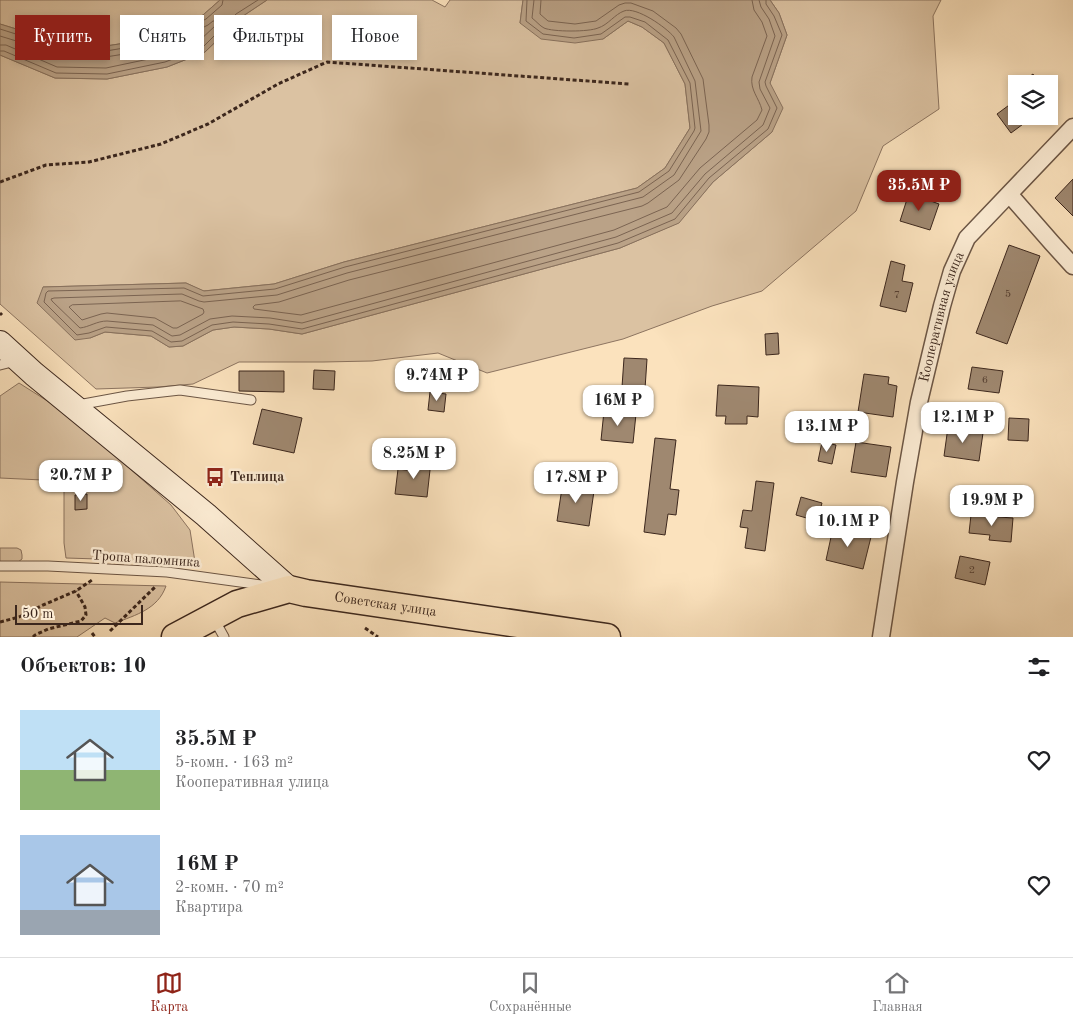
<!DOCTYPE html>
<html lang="ru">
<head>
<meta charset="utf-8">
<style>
	:root { --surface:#fff; --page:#f2f2f2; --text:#202124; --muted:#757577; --line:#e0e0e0; --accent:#8f2418 }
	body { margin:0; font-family:"Old Standard TT",serif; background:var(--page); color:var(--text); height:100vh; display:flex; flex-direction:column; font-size:19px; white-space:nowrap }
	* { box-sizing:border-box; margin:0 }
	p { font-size:16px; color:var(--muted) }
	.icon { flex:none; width:28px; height:28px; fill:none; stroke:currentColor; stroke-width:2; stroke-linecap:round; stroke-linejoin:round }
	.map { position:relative; height:637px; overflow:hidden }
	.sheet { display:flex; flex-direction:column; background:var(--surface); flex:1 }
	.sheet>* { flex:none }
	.guide { position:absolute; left:15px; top:15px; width:500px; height:45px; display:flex; gap:10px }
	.fabs { position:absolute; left:1008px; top:75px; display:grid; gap:10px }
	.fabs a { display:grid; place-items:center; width:50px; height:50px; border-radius:0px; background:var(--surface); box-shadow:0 2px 8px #0003; font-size:25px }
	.scale { position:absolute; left:15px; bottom:12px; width:128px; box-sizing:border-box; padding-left:5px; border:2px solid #3c271d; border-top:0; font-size:14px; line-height:18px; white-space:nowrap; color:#3c271d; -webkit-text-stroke:4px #fcecd4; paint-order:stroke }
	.price { position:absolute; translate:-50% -42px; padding:0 11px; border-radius:10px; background:#fff; color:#222; font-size:16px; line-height:32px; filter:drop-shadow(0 1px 2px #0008) }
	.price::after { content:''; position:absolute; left:50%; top:30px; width:15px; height:11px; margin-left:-8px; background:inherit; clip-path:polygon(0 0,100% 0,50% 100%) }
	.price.active { background:var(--accent); color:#fff }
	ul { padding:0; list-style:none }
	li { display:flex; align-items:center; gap:15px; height:125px; padding:0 20px }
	li span { display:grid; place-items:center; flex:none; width:140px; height:100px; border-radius:0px; color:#555 }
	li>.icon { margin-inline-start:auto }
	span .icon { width:60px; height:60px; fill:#fffc; stroke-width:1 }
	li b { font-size:21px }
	h2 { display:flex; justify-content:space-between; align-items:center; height:60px; padding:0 20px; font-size:21px }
	.tag { padding:0 18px; border-radius:0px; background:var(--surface); box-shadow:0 2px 8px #0003; font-size:18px; line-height:45px }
	.tag.active { background:var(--accent); color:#fff }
	.tab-bar { display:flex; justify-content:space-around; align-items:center; height:70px; border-top:1px solid var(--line); background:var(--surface); font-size:14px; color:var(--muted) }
	.tab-bar a { display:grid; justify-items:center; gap:2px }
	.tab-bar .active { color:var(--accent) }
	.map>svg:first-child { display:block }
	.green { fill:#dbc2a2; stroke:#8c7460 }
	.water { fill:#baa287; stroke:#88715d }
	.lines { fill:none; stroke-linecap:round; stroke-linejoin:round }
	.shore { stroke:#7b6452; stroke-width:1 }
	.building { fill:#9f8870; stroke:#3c271d }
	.lane-casing { stroke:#6c5645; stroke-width:11 }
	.street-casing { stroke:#6c5645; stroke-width:19 }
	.secondary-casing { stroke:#3c271d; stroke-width:26 }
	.primary-casing { stroke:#3c271d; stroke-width:29 }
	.path { stroke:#3c271d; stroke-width:3; stroke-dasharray:4 2.5; stroke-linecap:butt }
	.lane { stroke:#fcecd4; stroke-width:9 }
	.street { stroke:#fcecd4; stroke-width:16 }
	.secondary { stroke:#fcecd4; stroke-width:24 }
	.primary { stroke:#fbe2bd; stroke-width:26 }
	.labels { text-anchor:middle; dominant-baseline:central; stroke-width:5; stroke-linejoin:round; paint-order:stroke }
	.number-label { font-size:11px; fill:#553f32 }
	.street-label { font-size:14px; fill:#3c271d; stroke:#fcecd4 }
	.poi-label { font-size:14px; font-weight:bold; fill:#3c271d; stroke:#fcecd4; text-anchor:start }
</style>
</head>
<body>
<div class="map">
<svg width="1073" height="637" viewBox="0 0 1073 637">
	<rect width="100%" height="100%" fill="#fbe2bd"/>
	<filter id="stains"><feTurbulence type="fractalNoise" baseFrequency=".004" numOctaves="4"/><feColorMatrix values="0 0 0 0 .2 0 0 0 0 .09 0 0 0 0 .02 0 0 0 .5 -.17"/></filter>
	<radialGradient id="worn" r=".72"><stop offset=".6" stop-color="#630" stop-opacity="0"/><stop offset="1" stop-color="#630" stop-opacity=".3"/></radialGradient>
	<g class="green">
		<path d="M0,0H220L203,15L158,38L93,48L39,36L0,24Z"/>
		<path d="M267,0H432L445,7L450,0H523L520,23L603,39L628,21L642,27L664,43L685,84L690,128L665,168L637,188L344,262L274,284L203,291L186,283L43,287L90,338L105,332L151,336L169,347L183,346L213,330L234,327L269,329L302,334L620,248L678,223L713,182L772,132L770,83L787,35L779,13L770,0H941L933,16L939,109L883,146L856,211L762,291L712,306L623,339L487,373L438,353L372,361L323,362H239L193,384L158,387L96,389L0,304V55L55,78L107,79L167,67L205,52L240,18Z"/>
		<path d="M19,383L49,402L112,453L171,505L190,530L195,562L66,558L64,543V481L0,478V396Z"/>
		<path d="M0,548H17L21,550L22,555V559L18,562H0Z"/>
		<path d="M0,582L166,586C158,609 136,615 115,623L105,618L77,637H0Z"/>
	</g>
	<g class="water">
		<path d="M220,0H267L240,18L205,52L167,67L107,79L55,78L0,55V24L39,36L93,48L158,38L203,15Z"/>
		<path d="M523,0H770L779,13L787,35L770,83L783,108L772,132L713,182L679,223L620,248L302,334L269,329L234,327L213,330L183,346L169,347L151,336L105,332L90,338L75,340L37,303L43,287L186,283L204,291L274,284L344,262L637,188L665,168L690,128L685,84L664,43L642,27L628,21L603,39L575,43L541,39L520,23Z"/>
	</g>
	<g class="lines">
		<g class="shore">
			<path d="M527,0L526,21L543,34L574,38L601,34L625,17H630L645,22L668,40L690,83L695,128L694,131L669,171L639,192L345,267L275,289L203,296L184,288L48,291L46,293L44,302L77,335L89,333L106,327L152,331L171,342L182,341L212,325L233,322L269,324L302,329L618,243L675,219L709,178L768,129L777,108L766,86L765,82L782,35L774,16L766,4V0"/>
			<path d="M534,0L532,18C536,21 540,26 544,28C553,32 589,32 598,28C608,25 615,14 624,11C636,6 667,28 674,37L695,81L701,131L674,175L643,197L347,273L277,295L204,302L199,301L182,294L54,298L51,299L52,301L80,328C89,327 97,321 107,321L153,325L172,336L180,335L210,319L232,316L270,318L302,323L616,237L672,213L705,174L763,125L770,108L760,89L759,82L775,36L769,19L761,7L759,0"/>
			<path d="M541,0L540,14L548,21L575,24L596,21L619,5L625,3H631L653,11L676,28L681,34L703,79L709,125V132L706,139L679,180L648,203L642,206L349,280L279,302L255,305L253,307L254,309L301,315L614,230L653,213L667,207L700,168L757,120L762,110C759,98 750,90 752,77L767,36L762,22L754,10L752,0"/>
			<path d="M0,29L38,41L94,53L160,42L206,19L222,5L223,0"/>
			<path d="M0,36L36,47L93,59L162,48L208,25L213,21H216L217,23L216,25L198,42L163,56L106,68L57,67L6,45H0"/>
			<path d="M0,51H4L56,73L107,74L165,62L202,48L236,14L258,0"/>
			<path d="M181,301L203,309L204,312L203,314L177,328H173L155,318L107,313L101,314L82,320L69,307L72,305Z"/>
		</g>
	</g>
	<g class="building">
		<path d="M1033,74L1040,84H1019Z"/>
		<path d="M1016,100V116H1034L1011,133L997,114Z"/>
		<path d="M1073,179V216L1055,198Z"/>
		<path d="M909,193L939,204L930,230L900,221Z"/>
		<path d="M1009,245L1040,256L1007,344L976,333Z"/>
		<path d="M891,261L905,265L902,281L913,283L906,312L880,306Z"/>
		<path d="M778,333L779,354L766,355L765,334Z"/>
		<path d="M624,358L647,359L645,389L622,387Z"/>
		<path d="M972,367L1003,371L999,393L968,389Z"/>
		<path d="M314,370L335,371L334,390L313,389Z"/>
		<path d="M239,371H284V392L239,391Z"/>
		<path d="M864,374L889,377L888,384L897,386L893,417L858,412Z"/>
		<path d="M718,385L759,387L758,417L747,416V424H725L726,416H716Z"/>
		<path d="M430,392L446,394L444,412L428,410Z"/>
		<path d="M262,409L302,418L294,453L253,444Z"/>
		<path d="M604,411L636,414L633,443L601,440Z"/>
		<path d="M1009,418L1029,419L1028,441L1008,440Z"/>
		<path d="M948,427L983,433L979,461L944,456Z"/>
		<path d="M655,438L676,440L670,489L679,490L676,515L668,514L665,535L644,532Z"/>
		<path d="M822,442L836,445L832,464L818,461Z"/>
		<path d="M856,442L891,447L886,477L851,472Z"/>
		<path d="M415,459L431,461L427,497L395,494L398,469L413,471Z"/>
		<path d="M574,477L586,479L585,489L594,491L589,526L557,521L562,488L572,489Z"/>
		<path d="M756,481L774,483L765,551L745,548L748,528L740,527L743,510L752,511Z"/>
		<path d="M87,494V509L75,510V495Z"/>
		<path d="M801,497L822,503L817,521L796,515Z"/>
		<path d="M971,515L1013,518L1011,542L989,540L990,535L969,533Z"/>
		<path d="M833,528L871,537L863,569L826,560Z"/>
		<path d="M960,556L990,562L985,585L955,578Z"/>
	</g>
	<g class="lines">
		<g class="lane-casing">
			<g id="lane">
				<path d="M0,365L8,363L14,356"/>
				<path d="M78,405L127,396L180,390L251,400"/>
				<path d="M0,566H48L167,572L269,586"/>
				<path d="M214,619L224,637"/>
			</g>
		</g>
		<g class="street-casing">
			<g id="street">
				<path d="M1010,195L1052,243L1073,266"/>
				<path id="s1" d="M881,637L905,482L919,402L942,306L952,271L967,238L1073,127"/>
			</g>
		</g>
		<g class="secondary-casing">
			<path id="secondary" d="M0,343L34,374L206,515L289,589"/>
		</g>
		<g class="primary-casing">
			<g id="primary">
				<path id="s2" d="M175,637L237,604L289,589L306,593L607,637"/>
			</g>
		</g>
		<g class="path">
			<path d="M0,182L46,165L89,162L161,144L208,124L278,84L327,62L629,84"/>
			<path d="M0,313L2,315"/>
			<path d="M0,622L19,617L43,605L76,591L92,580"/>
			<path d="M365,628L378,637"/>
			<path d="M110,631L155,587"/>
			<path d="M92,633L95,637"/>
			<path d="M33,637L35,635L48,629L81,621L86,615L85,607L76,591"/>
		</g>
		<use href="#lane" class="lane"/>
		<use href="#street" class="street"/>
		<use href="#secondary" class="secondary"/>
		<use href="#primary" class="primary"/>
	</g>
	<defs>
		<g id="bus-bare" transform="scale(1.5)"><path d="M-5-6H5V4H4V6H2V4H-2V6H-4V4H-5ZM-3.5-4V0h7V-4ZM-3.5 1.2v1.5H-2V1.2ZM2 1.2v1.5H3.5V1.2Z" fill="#8f2418" stroke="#fcecd4" stroke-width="2.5" paint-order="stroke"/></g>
	</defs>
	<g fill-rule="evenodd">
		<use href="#bus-bare" x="215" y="477"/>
	</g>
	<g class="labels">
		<g class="number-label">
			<text x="1008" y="294">5</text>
			<text x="897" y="295">7</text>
			<text x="985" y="380">6</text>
			<text x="972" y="570">2</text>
		</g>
		<g class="street-label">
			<text stroke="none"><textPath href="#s1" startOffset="326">Кооперативная улица</textPath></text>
			<text transform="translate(146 559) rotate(4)">Тропа паломника</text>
			<text stroke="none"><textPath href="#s2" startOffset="222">Советская улица</textPath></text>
		</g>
		<g class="poi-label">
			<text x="230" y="477">Теплица</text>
		</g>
	</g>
	<rect width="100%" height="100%" filter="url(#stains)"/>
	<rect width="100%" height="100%" fill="url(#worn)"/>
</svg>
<div class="fabs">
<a><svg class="icon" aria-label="layers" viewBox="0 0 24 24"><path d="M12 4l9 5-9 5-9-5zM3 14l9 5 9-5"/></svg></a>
</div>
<div class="scale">50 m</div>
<b class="price active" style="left:919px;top:212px">35.5M ₽</b>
<b class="price" style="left:437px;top:402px">9.74M ₽</b>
<b class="price" style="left:618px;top:427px">16M ₽</b>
<b class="price" style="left:963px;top:444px">12.1M ₽</b>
<b class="price" style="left:827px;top:453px">13.1M ₽</b>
<b class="price" style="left:414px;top:480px">8.25M ₽</b>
<b class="price" style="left:81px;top:502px">20.7M ₽</b>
<b class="price" style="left:576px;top:504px">17.8M ₽</b>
<b class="price" style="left:992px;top:527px">19.9M ₽</b>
<b class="price" style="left:848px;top:548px">10.1M ₽</b>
<div class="guide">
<a class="tag active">Купить</a>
<a class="tag">Снять</a>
<a class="tag">Фильтры</a>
<a class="tag">Новое</a>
</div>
</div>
<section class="sheet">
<h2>Объектов: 10<svg class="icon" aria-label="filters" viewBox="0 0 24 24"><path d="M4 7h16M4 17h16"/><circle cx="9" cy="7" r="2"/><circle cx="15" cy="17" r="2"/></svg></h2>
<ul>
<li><span style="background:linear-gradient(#bfe0f5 60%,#8fb573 0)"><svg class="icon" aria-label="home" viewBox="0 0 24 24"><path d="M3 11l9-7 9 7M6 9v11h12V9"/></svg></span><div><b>35.5M ₽</b><p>5-комн. · 163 m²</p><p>Кооперативная улица</p></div><svg class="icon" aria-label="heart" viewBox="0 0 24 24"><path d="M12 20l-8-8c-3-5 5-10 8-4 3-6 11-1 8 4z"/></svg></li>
<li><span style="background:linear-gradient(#a9c7e8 75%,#9aa5b1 0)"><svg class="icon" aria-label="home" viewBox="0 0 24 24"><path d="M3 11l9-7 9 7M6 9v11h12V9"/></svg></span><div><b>16M ₽</b><p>2-комн. · 70 m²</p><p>Квартира</p></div><svg class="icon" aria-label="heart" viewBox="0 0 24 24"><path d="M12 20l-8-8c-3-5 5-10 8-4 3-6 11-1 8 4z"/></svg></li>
</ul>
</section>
<nav class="tab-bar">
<a class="active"><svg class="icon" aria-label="map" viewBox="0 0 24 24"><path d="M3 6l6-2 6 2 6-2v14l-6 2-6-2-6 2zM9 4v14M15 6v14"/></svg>Карта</a>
<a><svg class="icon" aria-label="saved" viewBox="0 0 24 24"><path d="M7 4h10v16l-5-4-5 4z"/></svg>Сохранённые</a>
<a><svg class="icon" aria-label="home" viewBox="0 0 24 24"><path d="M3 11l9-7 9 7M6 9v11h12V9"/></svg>Главная</a>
</nav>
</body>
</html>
